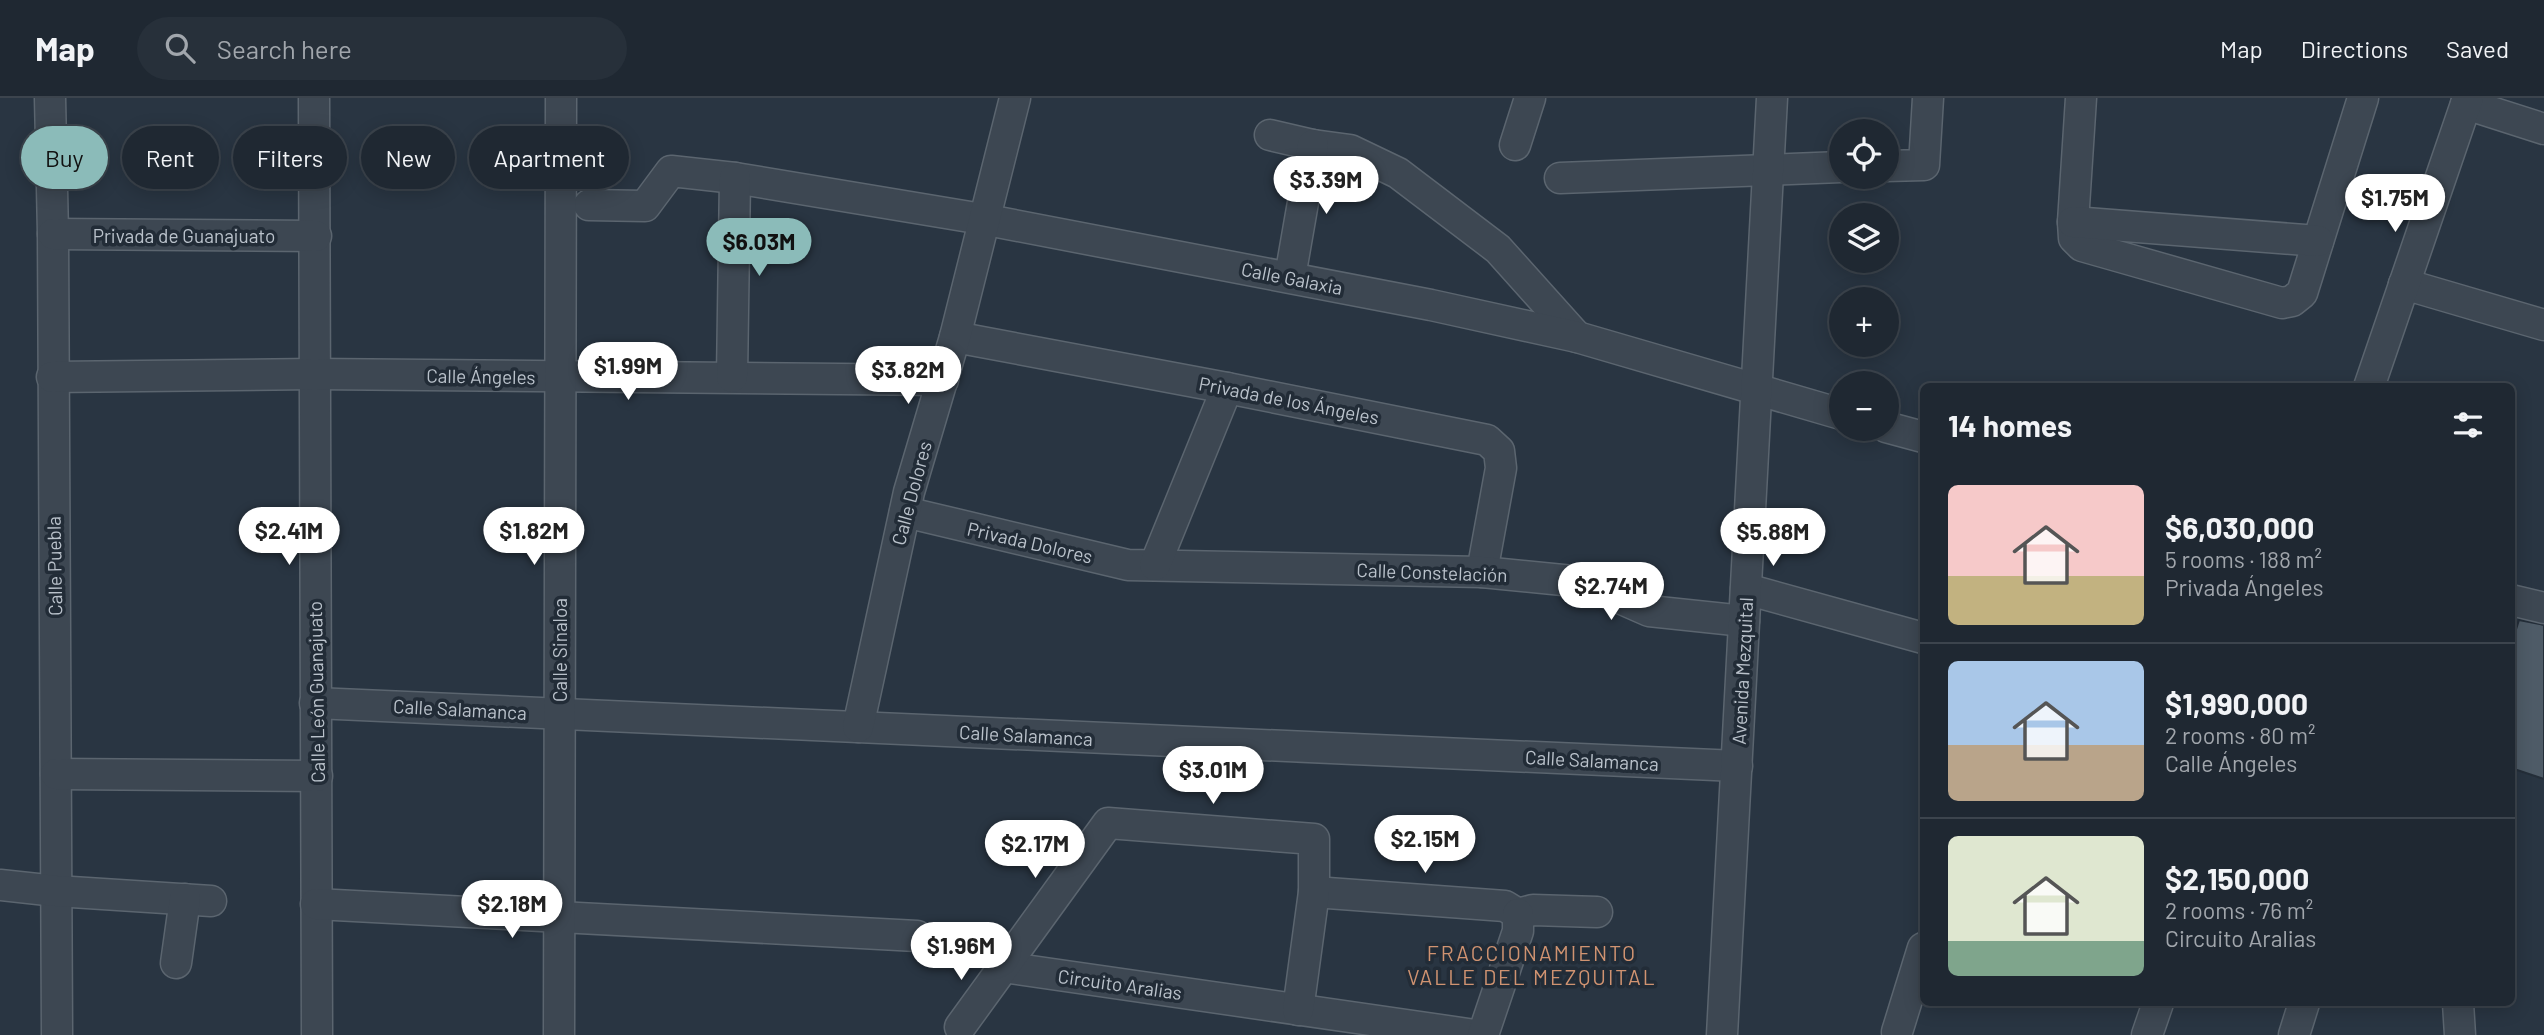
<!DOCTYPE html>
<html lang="en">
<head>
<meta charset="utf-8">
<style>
	:root { --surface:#1f2832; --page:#27303a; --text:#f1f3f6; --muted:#a1a6ac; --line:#3c444d; --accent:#8bbbb9 }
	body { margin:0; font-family:Barlow,sans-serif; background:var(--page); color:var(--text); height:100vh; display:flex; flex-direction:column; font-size:26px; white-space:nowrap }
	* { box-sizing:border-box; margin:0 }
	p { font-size:23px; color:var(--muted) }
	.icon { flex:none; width:38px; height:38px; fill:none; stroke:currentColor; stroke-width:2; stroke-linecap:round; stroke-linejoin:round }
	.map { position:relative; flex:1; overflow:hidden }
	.drawer { position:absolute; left:1920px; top:285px; width:595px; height:623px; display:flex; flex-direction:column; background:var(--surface); border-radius:10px; box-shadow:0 4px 18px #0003,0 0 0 2px var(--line) }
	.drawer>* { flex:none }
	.banner { position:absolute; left:21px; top:28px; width:665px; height:63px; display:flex; gap:14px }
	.tools { position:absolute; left:1829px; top:21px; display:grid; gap:14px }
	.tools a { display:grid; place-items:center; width:70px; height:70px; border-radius:50%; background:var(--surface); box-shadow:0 4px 18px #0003,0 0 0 2px var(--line); font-size:35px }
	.price { position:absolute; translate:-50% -60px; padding:0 16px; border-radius:24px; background:#fff; color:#222; font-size:23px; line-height:46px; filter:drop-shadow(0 2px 4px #0008) }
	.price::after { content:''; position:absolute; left:50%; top:42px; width:21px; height:16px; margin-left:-10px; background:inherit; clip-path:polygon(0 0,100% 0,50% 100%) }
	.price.current { background:var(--accent); color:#111 }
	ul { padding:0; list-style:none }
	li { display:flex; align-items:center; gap:21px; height:175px; padding:0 28px }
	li+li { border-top:2px solid var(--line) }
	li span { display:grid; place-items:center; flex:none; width:196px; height:140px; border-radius:10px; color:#555 }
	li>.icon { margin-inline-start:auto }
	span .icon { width:84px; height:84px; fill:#fffc; stroke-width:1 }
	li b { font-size:30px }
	h2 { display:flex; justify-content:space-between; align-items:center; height:84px; padding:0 28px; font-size:30px }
	.pill { padding:0 24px; border-radius:32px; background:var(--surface); box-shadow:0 4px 18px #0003,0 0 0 2px var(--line); font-size:24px; line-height:63px }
	.pill.current { background:var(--accent); color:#111 }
	header { display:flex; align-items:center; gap:42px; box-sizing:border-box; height:98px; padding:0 35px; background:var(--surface); border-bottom:2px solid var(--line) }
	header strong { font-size:33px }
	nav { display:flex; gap:38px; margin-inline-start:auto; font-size:24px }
	.search { width:490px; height:63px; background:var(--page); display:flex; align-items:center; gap:18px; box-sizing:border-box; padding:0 24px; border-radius:38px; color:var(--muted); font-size:26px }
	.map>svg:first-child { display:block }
	.building { fill:#4e5b67; stroke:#242e39; stroke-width:2 }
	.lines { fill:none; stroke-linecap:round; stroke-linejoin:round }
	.minor-casing { stroke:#5b656f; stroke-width:33 }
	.minor { stroke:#3d4752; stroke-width:30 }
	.labels { text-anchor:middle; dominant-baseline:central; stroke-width:7; stroke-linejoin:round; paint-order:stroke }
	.street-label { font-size:19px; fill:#bac2cb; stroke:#222c37 }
	.neighbourhood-label { font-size:21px; letter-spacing:2px; fill:#d09371; stroke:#222c37 }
</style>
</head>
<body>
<header>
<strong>Map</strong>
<div class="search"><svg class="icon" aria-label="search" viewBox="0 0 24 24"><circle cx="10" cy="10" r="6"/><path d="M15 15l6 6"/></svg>Search here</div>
<nav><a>Map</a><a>Directions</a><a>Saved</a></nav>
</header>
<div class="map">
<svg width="2544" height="937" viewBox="0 0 2544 937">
	<rect width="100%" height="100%" fill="#293542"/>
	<path class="building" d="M2519,522L2544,527V681L2511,670V547Z"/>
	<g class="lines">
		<g class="minor-casing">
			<g id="minor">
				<path d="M50,0L53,136L57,937"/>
				<path d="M314,0L317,937"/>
				<path d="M2081,0L2073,124L2074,140L2082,148L2282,205L2292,203L2302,195L2363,0"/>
				<path d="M2466,6L2544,31"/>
				<path d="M1270,37L1313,47L1350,52L1398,75L1498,151L1577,239"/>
				<path d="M1515,47L1530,0"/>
				<path d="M1886,68L1924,67L1928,0"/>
				<path d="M1560,80L1841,69"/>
				<path d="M589,107L645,108L671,73L735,80L982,121L1431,207L1577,239L1841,316"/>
				<path d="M2073,124L2318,143"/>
				<path d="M53,136L316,138"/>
				<path d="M1290,179L1313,47"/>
				<path d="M2404,186L2544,227"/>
				<path d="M955,239L1227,290L1487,342L1499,353L1501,370L1482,474"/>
				<path d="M52,279L314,276L943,282"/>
				<path d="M732,279L735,80"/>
				<path d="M2369,289L2468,0"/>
				<path d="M1886,329L1923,339"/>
				<path d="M905,414L1128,467L1482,474L1583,484L1649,513L1744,523"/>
				<path d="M1155,467L1227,290"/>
				<path d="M1746,491L1923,540"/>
				<path d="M2511,502L2544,510"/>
				<path d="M315,605L1737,668"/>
				<path d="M858,629L909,394L955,239L1015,0"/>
				<path d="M56,676L317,678"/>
				<path d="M0,787L56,793L211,803"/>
				<path d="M1314,794L1505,808L1518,816"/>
				<path d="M316,806L917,838"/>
				<path d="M1518,816L1533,812L1597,814"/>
				<path d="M176,865L185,801"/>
				<path d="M1003,869L1475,937"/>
				<path d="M2458,905L2460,937"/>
				<path d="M960,929L1108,725L1314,741V794L1298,912"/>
				<path d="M1897,934L1923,850"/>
				<path d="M559,937L561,0"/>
				<path d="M1483,937L1518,833V816"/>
				<path d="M1722,937L1772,0"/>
				<path d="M2147,937L2158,905"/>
				<path d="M2294,937L2304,905"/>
			</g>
		</g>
		<use href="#minor" class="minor"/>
	</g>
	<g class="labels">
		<g class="street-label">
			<text x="184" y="137">Privada de Guanajuato</text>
			<text transform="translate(1292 180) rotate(11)">Calle Galaxia</text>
			<text transform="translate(481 278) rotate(1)">Calle Ángeles</text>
			<text transform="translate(1289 302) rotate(11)">Privada de los Ángeles</text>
			<text transform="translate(911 395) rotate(-75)">Calle Dolores</text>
			<text transform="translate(1030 444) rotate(13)">Privada Dolores</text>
			<text transform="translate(54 468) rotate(-91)">Calle Puebla</text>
			<text transform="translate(1432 474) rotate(2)">Calle Constelación</text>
			<text transform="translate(559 552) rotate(-90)">Calle Sinaloa</text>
			<text transform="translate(1742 573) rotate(-87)">Avenida Mezquital</text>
			<text transform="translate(316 594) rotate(-91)">Calle León Guanajuato</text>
			<text transform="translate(460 611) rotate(3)">Calle Salamanca</text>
			<text transform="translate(1026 637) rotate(3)">Calle Salamanca</text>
			<text transform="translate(1592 662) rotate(3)">Calle Salamanca</text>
			<text transform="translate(1120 886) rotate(8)">Circuito Aralias</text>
		</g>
		<g class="neighbourhood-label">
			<text x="1532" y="854">FRACCIONAMIENTO<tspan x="1532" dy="24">VALLE DEL MEZQUITAL</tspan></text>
		</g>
	</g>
</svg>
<div class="tools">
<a><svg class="icon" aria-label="locate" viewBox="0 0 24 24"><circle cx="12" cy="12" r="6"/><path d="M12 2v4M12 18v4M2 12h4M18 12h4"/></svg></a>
<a><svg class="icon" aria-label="layers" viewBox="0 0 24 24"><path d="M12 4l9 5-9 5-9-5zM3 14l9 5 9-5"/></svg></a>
<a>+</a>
<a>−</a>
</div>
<b class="price" style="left:1326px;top:118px">$3.39M</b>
<b class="price" style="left:2395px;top:136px">$1.75M</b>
<b class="price current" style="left:759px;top:180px">$6.03M</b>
<b class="price" style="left:628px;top:304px">$1.99M</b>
<b class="price" style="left:908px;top:308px">$3.82M</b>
<b class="price" style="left:289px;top:469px">$2.41M</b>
<b class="price" style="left:534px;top:469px">$1.82M</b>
<b class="price" style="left:1773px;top:470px">$5.88M</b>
<b class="price" style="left:1611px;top:524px">$2.74M</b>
<b class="price" style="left:1213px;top:708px">$3.01M</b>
<b class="price" style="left:1425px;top:777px">$2.15M</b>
<b class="price" style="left:1035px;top:782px">$2.17M</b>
<b class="price" style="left:512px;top:842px">$2.18M</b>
<b class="price" style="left:961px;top:884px">$1.96M</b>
<div class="banner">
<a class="pill current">Buy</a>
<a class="pill">Rent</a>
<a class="pill">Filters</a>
<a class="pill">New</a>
<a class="pill">Apartment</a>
</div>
<section class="drawer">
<h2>14 homes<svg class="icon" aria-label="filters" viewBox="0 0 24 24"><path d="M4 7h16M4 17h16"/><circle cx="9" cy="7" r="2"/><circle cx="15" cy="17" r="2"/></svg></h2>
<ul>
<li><span style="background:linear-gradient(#f6c9c9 65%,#c2b280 0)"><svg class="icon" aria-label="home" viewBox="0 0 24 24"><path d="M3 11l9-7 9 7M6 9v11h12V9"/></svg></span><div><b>$6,030,000</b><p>5 rooms · 188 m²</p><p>Privada Ángeles</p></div></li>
<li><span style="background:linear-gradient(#a9c7e8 60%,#b9a48a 0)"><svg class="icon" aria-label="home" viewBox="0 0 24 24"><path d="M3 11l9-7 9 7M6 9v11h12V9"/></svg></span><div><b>$1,990,000</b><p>2 rooms · 80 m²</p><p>Calle Ángeles</p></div></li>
<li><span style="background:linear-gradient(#dfe7d0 75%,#7fa58c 0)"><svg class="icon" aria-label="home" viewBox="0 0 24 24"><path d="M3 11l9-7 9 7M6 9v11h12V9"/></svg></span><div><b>$2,150,000</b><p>2 rooms · 76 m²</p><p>Circuito Aralias</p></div></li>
</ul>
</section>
</div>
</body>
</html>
